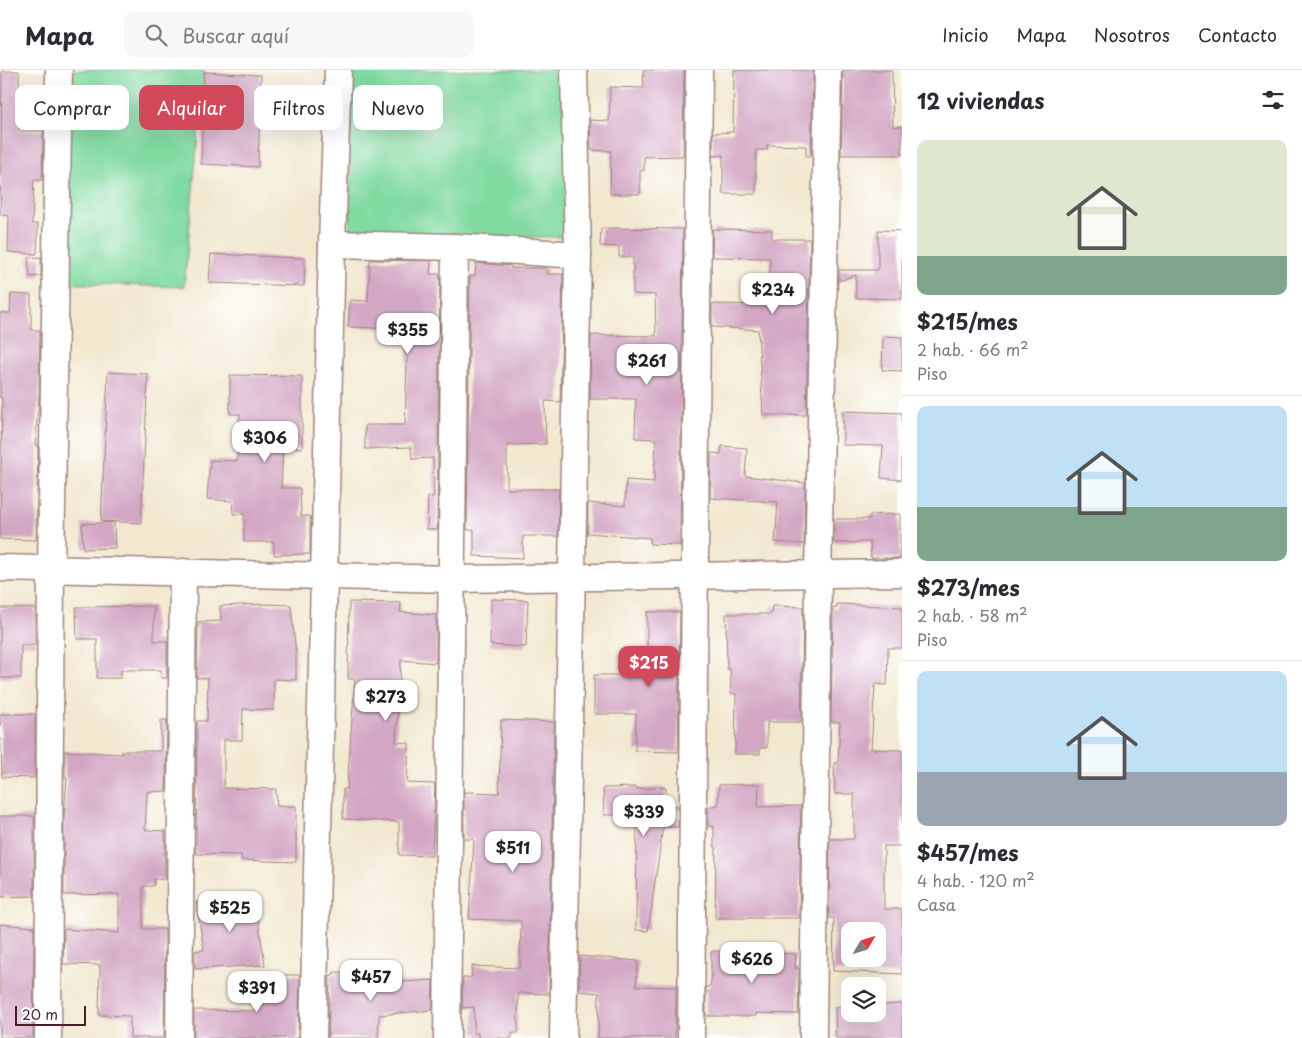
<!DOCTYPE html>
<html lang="es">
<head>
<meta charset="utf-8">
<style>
	:root { --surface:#fff; --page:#f7f7f7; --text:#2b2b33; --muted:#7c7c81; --line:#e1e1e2; --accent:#d1495b }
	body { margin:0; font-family:"Playpen Sans",sans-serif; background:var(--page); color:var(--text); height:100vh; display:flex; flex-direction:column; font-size:19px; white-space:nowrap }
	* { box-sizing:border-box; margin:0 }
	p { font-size:16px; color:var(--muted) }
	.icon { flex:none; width:28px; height:28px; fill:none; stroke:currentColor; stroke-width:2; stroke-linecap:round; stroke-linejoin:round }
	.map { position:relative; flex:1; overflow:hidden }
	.drawer { display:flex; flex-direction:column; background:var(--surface); width:400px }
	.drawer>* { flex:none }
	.top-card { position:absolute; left:15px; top:15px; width:475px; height:45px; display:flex; gap:10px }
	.needle { width:32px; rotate:52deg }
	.fabs { position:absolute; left:841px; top:852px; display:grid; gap:10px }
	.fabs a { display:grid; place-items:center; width:45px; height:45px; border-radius:10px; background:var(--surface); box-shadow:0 5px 20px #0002; font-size:25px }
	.scale { position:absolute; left:15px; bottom:12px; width:71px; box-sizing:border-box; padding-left:5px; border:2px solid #4a1f2b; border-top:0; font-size:14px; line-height:18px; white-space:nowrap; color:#4a1f2b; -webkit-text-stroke:4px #fff; paint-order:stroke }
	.price { position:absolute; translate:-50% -42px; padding:0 11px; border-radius:10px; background:#fff; color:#222; font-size:16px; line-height:32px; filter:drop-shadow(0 1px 2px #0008) }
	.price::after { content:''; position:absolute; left:50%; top:30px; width:15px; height:11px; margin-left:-8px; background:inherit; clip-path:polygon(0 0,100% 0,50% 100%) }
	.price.current { background:var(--accent); color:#fff }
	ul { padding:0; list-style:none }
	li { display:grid; align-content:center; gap:10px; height:265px; padding:0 15px }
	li+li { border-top:1px solid var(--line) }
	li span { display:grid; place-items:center; height:155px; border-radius:10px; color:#555 }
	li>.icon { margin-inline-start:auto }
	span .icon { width:90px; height:90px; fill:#fffc; stroke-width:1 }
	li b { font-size:21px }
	h2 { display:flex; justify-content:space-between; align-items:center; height:60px; padding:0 15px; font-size:21px }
	.tag { padding:0 18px; border-radius:10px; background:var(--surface); box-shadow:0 5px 20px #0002; font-size:18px; line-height:45px }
	.tag.current { background:var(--accent); color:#fff }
	header { display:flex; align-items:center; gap:30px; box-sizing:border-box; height:70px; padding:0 25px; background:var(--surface); border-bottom:1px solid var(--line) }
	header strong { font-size:24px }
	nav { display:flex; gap:28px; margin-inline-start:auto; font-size:18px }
	.search { width:350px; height:45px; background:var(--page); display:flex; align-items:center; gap:12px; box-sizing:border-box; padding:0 18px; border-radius:10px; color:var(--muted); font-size:19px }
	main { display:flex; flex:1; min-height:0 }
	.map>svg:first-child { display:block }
	.green { fill:#81daa0; stroke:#667c66 }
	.building { fill:#d3a7c4; fill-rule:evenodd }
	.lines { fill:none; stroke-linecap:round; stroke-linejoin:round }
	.street-casing { stroke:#9e847e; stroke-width:29 }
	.street { stroke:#fff; stroke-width:26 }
</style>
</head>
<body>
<header>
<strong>Mapa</strong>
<div class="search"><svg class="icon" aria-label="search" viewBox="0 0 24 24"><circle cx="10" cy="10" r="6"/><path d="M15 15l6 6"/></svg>Buscar aquí</div>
<nav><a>Inicio</a><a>Mapa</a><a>Nosotros</a><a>Contacto</a></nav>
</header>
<main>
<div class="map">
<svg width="902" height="968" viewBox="0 0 902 968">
	<rect width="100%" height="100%" fill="#fff"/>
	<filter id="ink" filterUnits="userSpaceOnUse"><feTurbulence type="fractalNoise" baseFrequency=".02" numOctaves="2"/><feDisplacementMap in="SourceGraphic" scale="10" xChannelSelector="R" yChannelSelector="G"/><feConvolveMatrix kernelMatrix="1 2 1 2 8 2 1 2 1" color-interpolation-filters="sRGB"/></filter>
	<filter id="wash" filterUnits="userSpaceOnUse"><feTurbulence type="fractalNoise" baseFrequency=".0096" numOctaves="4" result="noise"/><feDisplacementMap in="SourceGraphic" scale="20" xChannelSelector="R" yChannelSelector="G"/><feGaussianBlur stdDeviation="1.12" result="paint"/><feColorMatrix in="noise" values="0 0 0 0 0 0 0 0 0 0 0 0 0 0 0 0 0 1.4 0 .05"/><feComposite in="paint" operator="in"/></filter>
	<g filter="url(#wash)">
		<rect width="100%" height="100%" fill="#f2e8d0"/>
		<g class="green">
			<path d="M58,0H204L184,217L55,213Z"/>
			<path d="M351,0H578V167L350,166Z"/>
		</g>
		<g id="blocks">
			<g class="building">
				<path d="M643,0H684L683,86L644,87V101L640,100V124H610L611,81L591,80L590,50L609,51L610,17L644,18Z"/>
				<path d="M734,0H813L811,86H806V76L767,75V80H756V124H723V85L713,86V63L733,62Z"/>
				<path d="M843,0H892L893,57L902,56V85H841Z"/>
				<path d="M2,1H19V61H43L42,110H34L32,154H38L37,184L8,182L9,146L0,145Z"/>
				<path d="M204,2L261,5L258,97L201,94Z"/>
				<path d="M601,158L683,159L680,475L650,474V468L588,463V433L625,436L626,410L654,412L656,369L635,368L636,329H590L591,265L656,266L655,225L633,224V187H619V177L600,176Z"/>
				<path d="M713,159L772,160V169H810L806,345H763L758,260L712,257V234L770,235V188L712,187Z"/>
				<path d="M878,160L902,161V229L856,228V205L839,211V200H878Z"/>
				<path d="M211,184L305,188L304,216L209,213Z"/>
				<path d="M41,187V206L30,207L28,188Z"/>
				<path d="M370,190L431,191L430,204H440L437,460L427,459L428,427H434L433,388L412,389L411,377L365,379V355H405L408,259L348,257L350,230L368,231Z"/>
				<path d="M476,193L511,196V198H547V204H563L560,332L545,331L546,374L507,375V419H559L558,466H523V488L474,486V460H467L470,206H475Z"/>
				<path d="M11,224L31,225V260H40L39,328L35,375H38L36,470L0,469L2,328H0V243H10Z"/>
				<path d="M883,266L902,267V301L882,300Z"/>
				<path d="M108,302L148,304L141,453L101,451Z"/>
				<path d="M230,305L302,306V378L283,377L281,418H300L301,446H310V484L274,485V472H244V444H233L232,431L207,429L210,390L237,391L240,344H230Z"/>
				<path d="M843,341L902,343V410L881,408L883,376L843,375Z"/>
				<path d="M722,376L747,378L745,406L805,413L804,474L775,472L778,432L710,428L711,383L721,384Z"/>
				<path d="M900,444V488H871L870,472L834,473V449H870V445Z"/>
				<path d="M114,452L115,478L83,479L82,454Z"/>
				<path d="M491,529L528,530L526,577L490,575Z"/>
				<path d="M349,532L401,533L400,542L436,545V593L401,590L396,672L409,673L407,713L435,714L432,786L399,785V752L343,749V719H347L355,609H348Z"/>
				<path d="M265,534L291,535L296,584V610L274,609V640L243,639L242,670H224V718L276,719L277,736H296V792L241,790V785L196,784L197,651H207L208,608H197L198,552L221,551L220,536Z"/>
				<path d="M837,534L902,537V578H888L887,615L875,614L871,679L902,680V776H884V839H902V904L833,901L834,848H829L830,769H854V724H835L834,693H838L840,652H831L833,538H837ZM850,861H878V889H850Z"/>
				<path d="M154,536V571H167V608H161V600H121V608H97V569H77L76,537Z"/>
				<path d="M772,536L803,537L801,652H767V678H760V684H735L736,624H731L730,599H727L726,544H771Z"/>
				<path d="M0,538H35V575H21V608H0Z"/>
				<path d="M647,542H680L678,682L635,681L636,644H594V605H647Z"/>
				<path d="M0,644H35V708L2,707Z"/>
				<path d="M161,650H167L166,721L147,722L145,760L165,761V809H154V816H143V859H165L164,968H130V946L99,945L100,895L63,894L64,859L119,863V824L64,825V746L67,708H65V681L122,684V681H161Z"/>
				<path d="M501,650L554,652L549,924L518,923V963H512V968H478V963H474V937L462,938L463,908L472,907V896L520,898L521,851L469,849L474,769H464V722L499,723Z"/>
				<path d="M759,714L758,737L801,736L799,848H715L716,777H714V756H708V737L718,735L719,715Z"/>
				<path d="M637,717V719L666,717V735L678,736V757H663L648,861L636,860L637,745H604L603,718Z"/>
				<path d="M0,746H34V826L0,827Z"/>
				<path d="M254,823L265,895L195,899V881L204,880L196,832Z"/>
				<path d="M0,854L34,857L33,968L0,967Z"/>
				<path d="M715,881L796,884L795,898H799L798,944L756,943V946H706V917H709L711,912V882Z"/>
				<path d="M580,886L638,891L636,916L676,917L675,968H598L599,923L579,921Z"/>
				<path d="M334,902L386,903L385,913L433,910L432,940L379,945L378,968H328L330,905H333Z"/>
				<path d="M256,905H300L298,968H194V940L257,941Z"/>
				<path d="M902,934V968H836L835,937L850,936V944H878V935Z"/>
			</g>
		</g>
	</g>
	<g filter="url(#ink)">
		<use href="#blocks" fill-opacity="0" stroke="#9e847e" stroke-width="1"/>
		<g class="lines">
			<g class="street-casing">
				<g id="street">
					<path d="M332,174L455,177L578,185"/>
					<path d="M0,498L451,509L902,503"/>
					<path d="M48,968L51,498L59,0"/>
					<path d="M179,968L183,502"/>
					<path d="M313,968L332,174L338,0"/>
					<path d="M447,968L455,177"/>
					<path d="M563,968L578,185L574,0"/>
					<path d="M691,968L699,0"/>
					<path d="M813,968L818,506L828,0"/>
				</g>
			</g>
			<use href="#street" class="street"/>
		</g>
	</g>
</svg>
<div class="fabs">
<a><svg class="needle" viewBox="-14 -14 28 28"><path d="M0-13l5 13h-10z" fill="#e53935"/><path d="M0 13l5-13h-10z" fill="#7c7c81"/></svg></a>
<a><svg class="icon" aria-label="layers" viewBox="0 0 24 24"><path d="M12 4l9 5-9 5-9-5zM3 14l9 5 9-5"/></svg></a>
</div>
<div class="scale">20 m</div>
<b class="price" style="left:773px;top:245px">$234</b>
<b class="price" style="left:408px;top:285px">$355</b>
<b class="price" style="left:647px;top:316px">$261</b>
<b class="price" style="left:265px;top:393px">$306</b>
<b class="price current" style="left:649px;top:618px">$215</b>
<b class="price" style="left:386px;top:652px">$273</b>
<b class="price" style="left:644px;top:767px">$339</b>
<b class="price" style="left:513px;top:803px">$511</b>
<b class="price" style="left:230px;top:863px">$525</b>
<b class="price" style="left:752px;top:914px">$626</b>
<b class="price" style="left:371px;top:932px">$457</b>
<b class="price" style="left:257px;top:943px">$391</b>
<div class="top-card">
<a class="tag">Comprar</a>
<a class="tag current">Alquilar</a>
<a class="tag">Filtros</a>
<a class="tag">Nuevo</a>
</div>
</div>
<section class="drawer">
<h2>12 viviendas<svg class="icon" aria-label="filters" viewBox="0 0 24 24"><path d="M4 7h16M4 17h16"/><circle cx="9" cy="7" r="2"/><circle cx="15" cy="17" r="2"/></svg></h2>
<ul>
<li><span style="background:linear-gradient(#dfe7d0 75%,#7fa58c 0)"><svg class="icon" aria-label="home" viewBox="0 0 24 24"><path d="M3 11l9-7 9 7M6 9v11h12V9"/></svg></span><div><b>$215/mes</b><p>2 hab. · 66 m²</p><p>Piso</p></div></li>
<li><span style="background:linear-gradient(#bfe0f5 65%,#7fa58c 0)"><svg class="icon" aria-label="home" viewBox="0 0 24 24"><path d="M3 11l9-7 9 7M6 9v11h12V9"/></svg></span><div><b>$273/mes</b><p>2 hab. · 58 m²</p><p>Piso</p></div></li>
<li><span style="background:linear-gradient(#bfe0f5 65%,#9aa5b1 0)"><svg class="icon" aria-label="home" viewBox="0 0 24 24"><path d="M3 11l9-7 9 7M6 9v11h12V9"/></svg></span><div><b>$457/mes</b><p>4 hab. · 120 m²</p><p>Casa</p></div></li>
</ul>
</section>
</main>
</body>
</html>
